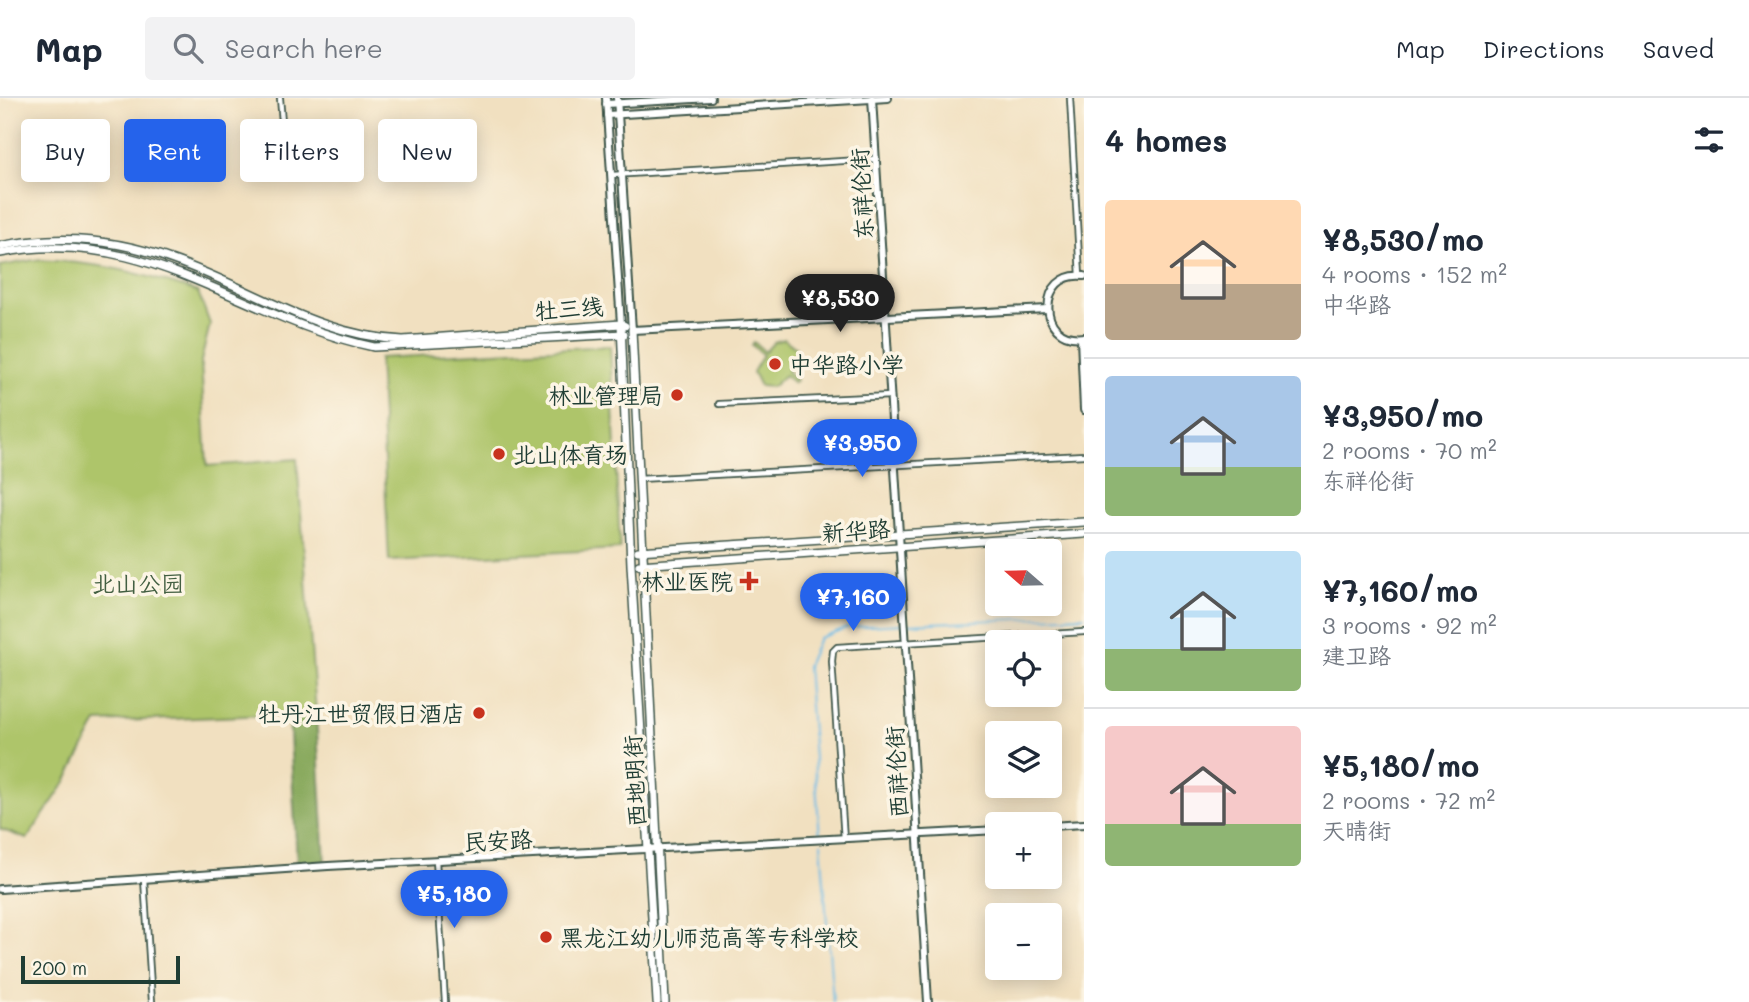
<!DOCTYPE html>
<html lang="en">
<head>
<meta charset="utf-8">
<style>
	:root { --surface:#fff; --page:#f2f2f3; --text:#1f2937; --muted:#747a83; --line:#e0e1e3; --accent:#2563eb }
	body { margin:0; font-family:Mali,"LXGW WenKai TC",sans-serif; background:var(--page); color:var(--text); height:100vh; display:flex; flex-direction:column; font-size:26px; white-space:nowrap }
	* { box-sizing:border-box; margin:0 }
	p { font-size:23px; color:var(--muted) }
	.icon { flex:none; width:38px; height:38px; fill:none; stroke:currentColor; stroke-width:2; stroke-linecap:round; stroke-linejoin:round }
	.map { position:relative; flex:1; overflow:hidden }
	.panel { display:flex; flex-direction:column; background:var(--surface); width:665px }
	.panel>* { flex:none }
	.banner { position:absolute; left:21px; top:21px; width:665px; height:63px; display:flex; gap:14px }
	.needle { width:46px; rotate:290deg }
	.fabs { position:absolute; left:985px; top:441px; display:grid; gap:14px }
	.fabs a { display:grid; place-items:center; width:77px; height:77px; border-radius:7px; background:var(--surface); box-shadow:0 4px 18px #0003; font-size:35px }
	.scale { position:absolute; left:21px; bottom:18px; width:159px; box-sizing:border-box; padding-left:7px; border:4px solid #1f3d34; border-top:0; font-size:19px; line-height:24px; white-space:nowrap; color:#1f3d34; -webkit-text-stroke:5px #fcf5e5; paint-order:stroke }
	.price { position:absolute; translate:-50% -60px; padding:0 16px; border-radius:24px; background:var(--accent); color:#fff; font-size:23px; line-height:46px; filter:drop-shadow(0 2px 4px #0008) }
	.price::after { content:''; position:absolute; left:50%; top:42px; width:21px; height:16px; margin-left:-10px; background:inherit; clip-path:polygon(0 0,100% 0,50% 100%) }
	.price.on { background:#222; color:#fff }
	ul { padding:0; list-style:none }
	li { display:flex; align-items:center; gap:21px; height:175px; padding:0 21px }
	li+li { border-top:2px solid var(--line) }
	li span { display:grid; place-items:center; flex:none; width:196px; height:140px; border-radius:7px; color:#555 }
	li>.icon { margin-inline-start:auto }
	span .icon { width:84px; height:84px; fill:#fffc; stroke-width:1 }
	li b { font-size:30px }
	h2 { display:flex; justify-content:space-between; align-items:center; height:84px; padding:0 21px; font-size:30px }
	.pill { padding:0 24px; border-radius:7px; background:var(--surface); box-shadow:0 4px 18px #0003; font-size:24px; line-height:63px }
	.pill.on { background:var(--accent); color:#fff }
	header { display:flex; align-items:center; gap:42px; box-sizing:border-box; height:98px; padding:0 35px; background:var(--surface); border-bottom:2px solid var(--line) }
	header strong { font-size:33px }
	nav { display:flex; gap:38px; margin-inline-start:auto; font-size:24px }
	.search { width:490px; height:63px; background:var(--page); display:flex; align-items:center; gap:18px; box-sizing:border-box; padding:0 24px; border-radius:7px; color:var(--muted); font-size:26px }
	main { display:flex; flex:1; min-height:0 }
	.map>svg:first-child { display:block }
	.green { fill:#aec56b; stroke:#668150; stroke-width:2 }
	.forest { fill:#8aaa5f; stroke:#54744a; stroke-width:2 }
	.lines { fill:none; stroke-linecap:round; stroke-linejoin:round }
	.stream { stroke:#6abbe6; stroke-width:2 }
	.street-casing { stroke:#3e5549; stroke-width:8 }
	.secondary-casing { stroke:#3e5549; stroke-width:10 }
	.primary-casing { stroke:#3e5549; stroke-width:10 }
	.street { stroke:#fff; stroke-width:4.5 }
	.secondary { stroke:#fff; stroke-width:6 }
	.primary { stroke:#fff; stroke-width:7 }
	.poi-dot { fill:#c8321e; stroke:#fcf5e5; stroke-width:2.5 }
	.labels { text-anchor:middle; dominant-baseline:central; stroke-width:7; stroke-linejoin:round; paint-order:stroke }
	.street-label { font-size:23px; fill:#1f3d34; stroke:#fcf5e5 }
	.poi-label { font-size:23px; fill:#1f3d34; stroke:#fcf5e5; text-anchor:start }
	.park-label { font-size:23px; fill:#435f42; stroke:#fcf5e5 }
</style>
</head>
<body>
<header>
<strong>Map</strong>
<div class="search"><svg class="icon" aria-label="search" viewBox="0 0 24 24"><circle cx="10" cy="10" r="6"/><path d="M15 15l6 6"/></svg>Search here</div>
<nav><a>Map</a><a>Directions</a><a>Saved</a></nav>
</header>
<main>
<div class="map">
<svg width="1084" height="904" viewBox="0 0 1084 904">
	<rect width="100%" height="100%" fill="#fcf5e5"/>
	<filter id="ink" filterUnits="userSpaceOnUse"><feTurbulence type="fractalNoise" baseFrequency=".0143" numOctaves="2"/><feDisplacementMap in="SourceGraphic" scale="14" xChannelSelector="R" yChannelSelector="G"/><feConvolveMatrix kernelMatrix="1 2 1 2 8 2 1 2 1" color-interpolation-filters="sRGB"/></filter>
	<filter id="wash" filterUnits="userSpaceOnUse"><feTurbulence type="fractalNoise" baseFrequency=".00686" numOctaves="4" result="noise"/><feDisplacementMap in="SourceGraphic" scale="28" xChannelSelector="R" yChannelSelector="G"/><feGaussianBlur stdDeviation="1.57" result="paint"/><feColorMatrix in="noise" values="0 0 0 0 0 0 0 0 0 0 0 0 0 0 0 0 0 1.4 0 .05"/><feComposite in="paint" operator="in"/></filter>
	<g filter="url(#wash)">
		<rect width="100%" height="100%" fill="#f1e0c0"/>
		<g class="green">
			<path d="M34,162C98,164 138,174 198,194L210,226L201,263L207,368L297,361L316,615L97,624L67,682L27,741L0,731V168Z"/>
			<path d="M784,241L796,250V261L787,273L796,282L794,285L785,277L772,289L760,288L753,274L763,257L752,247L754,244L765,254L774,244Z"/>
			<path d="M610,248L620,451L389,463L379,260Z"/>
		</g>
		<path class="forest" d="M316,615L325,764L297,765L289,617Z"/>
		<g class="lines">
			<g class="stream">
				<path d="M909,526L1084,518"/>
				<path d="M820,739L807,568L819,540L849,529L903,526"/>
				<path d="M821,745L833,904"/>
			</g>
		</g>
	</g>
	<g filter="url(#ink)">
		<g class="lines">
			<g class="street-casing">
				<g id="street">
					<path d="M280,0L283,36"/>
					<path d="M1070,0L1080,178"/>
					<path d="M612,77L876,61"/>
					<path d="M719,306L891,298"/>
					<path d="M639,381L1084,357"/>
					<path d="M1003,441L1004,453"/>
					<path d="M1007,506V511"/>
					<path d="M844,741L832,563L833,553L837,549L1084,534"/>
					<path d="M436,762L445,904"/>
					<path d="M144,781L152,904"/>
				</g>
			</g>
			<g class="secondary-casing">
				<g id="secondary">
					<path d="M606,0L621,226"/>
					<path d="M617,0L632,232L1047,211"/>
					<path d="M872,0L928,904"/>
					<path d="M606,6L711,0"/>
					<path d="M607,17L888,0"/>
					<path d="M1084,178C1037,172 1036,246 1084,239"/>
					<path d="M1081,240L1084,312"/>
					<path d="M1050,728L1084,726"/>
					<path d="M0,791L328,768L998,732"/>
				</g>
			</g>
			<g class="primary-casing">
				<g id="primary">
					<path d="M0,148C59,136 117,141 173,162C253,190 316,238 403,242L621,226L625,228"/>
					<path d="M0,155C147,126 240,221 374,249L624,236"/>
					<path d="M621,226L631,467L657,904"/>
					<path d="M632,232L665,904"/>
					<path d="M638,453L1084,424"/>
					<path d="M639,467L1084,436"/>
				</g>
			</g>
			<use href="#street" class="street"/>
			<use href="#secondary" class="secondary"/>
			<use href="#primary" class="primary"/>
		</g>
	</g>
	<g class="poi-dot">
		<circle cx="775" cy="266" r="7"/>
		<circle cx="677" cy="297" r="7"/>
		<circle cx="499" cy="356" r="7"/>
		<path d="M745.5 472.5h7v7h7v7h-7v7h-7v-7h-7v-7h7z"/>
		<circle cx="479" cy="615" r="7"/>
		<circle cx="546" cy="839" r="7"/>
	</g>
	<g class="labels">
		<g class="street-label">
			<text transform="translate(861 96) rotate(-93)">东祥伦街</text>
			<text transform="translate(569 210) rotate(-4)">牡三线</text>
			<text transform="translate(856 432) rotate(-4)">新华路</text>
			<text transform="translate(896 674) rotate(-93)">西祥伦街</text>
			<text transform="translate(634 683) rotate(-93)">西地明街</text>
			<text transform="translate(498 742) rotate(-3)">民安路</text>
		</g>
		<g class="poi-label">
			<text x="789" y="266">中华路小学</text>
			<text x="663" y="297" text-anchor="end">林业管理局</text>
			<text x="513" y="356">北山体育场</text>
			<text x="733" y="483" text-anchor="end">林业医院</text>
			<text x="465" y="615" text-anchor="end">牡丹江世贸假日酒店</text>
			<text x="560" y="839">黑龙江幼儿师范高等专科学校</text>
		</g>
		<g class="park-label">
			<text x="138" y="485">北山公园</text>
		</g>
	</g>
</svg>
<div class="fabs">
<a><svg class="needle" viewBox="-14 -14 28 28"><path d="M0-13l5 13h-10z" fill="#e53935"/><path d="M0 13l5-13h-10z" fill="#747a83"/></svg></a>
<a><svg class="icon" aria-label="locate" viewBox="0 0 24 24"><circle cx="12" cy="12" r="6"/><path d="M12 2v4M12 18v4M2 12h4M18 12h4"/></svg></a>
<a><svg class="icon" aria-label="layers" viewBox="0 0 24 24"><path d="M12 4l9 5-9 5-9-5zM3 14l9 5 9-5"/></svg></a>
<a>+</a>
<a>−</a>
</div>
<div class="scale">200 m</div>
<b class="price on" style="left:840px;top:236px">¥8,530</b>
<b class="price" style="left:862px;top:381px">¥3,950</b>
<b class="price" style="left:853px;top:535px">¥7,160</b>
<b class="price" style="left:454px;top:832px">¥5,180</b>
<div class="banner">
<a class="pill">Buy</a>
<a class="pill on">Rent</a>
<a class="pill">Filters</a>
<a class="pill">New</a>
</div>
</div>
<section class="panel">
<h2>4 homes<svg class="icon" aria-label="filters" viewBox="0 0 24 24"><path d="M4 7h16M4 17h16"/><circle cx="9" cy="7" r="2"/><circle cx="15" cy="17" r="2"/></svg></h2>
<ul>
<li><span style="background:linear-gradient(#ffd9b3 60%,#b9a48a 0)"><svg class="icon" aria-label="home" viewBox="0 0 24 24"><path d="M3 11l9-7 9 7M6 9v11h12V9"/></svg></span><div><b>¥8,530/mo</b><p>4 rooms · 152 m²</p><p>中华路</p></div></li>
<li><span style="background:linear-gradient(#a9c7e8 65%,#8fb573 0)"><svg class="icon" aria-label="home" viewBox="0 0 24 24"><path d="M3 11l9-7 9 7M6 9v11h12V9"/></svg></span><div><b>¥3,950/mo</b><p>2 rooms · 70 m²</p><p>东祥伦街</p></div></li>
<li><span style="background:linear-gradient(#bfe0f5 70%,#8fb573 0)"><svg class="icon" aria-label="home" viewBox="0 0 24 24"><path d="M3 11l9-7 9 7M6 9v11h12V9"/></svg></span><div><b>¥7,160/mo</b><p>3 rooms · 92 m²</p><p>建卫路</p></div></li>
<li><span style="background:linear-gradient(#f6c9c9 70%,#8fb573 0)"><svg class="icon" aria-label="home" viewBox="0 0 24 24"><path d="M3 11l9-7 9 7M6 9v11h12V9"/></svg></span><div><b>¥5,180/mo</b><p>2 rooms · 72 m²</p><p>天晴街</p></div></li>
</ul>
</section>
</main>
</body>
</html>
